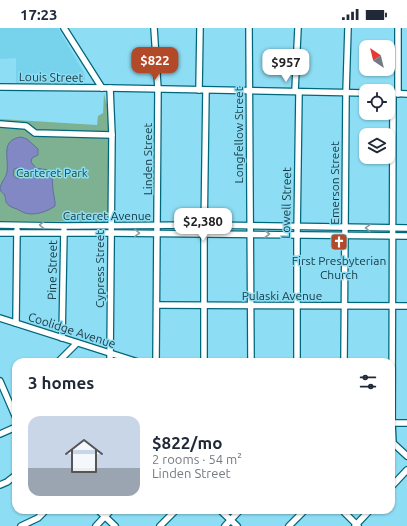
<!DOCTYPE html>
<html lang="en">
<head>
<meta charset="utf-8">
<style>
	:root { --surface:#fff; --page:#f2f2f3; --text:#1f2937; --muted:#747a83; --accent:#b24a29 }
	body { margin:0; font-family:Ubuntu,sans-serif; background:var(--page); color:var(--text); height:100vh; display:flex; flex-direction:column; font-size:15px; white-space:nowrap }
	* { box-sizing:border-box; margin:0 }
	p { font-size:13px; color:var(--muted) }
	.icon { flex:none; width:22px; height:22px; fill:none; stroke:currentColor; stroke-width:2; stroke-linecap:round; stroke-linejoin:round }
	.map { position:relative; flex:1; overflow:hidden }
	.details { position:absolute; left:12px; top:330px; width:383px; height:156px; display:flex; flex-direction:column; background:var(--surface); border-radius:12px; box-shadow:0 1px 3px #0004 }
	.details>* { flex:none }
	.needle { width:26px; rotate:325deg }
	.controls { position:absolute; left:359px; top:12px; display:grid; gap:8px }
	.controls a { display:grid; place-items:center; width:36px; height:36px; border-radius:8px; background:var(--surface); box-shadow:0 1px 3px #0004; font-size:20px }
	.price { position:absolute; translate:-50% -34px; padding:0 9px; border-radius:8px; background:#fff; color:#222; font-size:13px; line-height:26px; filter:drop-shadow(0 1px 2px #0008) }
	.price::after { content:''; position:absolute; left:50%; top:24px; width:12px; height:9px; margin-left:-6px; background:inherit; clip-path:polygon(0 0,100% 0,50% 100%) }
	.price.on { background:var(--accent); color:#fff }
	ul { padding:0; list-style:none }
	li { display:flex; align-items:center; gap:12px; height:100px; padding:0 16px }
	li span { display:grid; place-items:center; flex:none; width:112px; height:80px; border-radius:12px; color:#555 }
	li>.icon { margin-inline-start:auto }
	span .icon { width:48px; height:48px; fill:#fffc; stroke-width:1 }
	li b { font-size:17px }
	h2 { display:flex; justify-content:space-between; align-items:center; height:48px; padding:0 16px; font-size:17px }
	.status { display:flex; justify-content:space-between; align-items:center; height:28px; padding:0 20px; background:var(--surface); direction:ltr }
	.status svg { height:11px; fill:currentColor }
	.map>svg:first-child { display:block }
	.built { fill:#77d2ec }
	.green { fill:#7eb192 }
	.water { fill:#8188c4; stroke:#61709d; fill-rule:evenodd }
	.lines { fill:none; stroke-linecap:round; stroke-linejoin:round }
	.minor-casing { stroke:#00667a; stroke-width:8 }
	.minor { stroke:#fff; stroke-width:5.5 }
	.oneway { stroke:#8a9ca0 }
	.labels { text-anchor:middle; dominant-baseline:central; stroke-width:3; stroke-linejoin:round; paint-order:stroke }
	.street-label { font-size:12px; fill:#163841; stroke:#8dddf4 }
	.park-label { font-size:12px; fill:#1a4e34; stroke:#8dddf4 }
	.poi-label { font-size:12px; fill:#163841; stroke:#8dddf4 }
</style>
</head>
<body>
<div class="status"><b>17:23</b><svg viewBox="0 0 49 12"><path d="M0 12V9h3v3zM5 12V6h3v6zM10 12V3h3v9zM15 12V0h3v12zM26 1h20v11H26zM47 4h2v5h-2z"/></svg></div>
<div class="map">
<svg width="407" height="498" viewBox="0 0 407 498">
	<rect width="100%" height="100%" fill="#8dddf4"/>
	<path class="built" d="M0,0H58L84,45L85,48V52L81,55H16V30L0,31Z"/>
	<path class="green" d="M104,66L108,81V194L0,193V91L97,97L98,88L103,85Z"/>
	<path class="water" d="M21,109L27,111L38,121V127L32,130L31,134L36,140L48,142L52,148L53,162L55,174V178C47,184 34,188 25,185C22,184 19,182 17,181C13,180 8,178 6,174C6,174 5,169 5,168C4,165 0,164 0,161C0,155 6,150 7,144C9,129 0,112 21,109ZM17,140H19L23,146L22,148L19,150H16L13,147L14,141Z"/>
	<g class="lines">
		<g class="minor-casing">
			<g id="minor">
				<path d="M64,0L102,60"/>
				<path d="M154,0L158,61L156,334"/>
				<path d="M249,0L251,334"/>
				<path d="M398,0V66"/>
				<path d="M0,59L110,60L366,65"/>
				<path d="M110,60L112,107L110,334"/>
				<path d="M199,62L200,0"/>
				<path d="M295,63L298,0"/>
				<path d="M388,65L407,66"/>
				<path d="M393,66L392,395L393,415L407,428"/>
				<path d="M0,96L26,98L35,105L112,107"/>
				<path d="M0,197L64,198L204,197L407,200"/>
				<path d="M0,205H110L407,208"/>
				<path d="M157,277L407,278"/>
				<path d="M0,290L138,334"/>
				<path d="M16,295L17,202"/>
				<path d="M62,310L64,202"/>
				<path d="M58,334L77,315"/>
				<path d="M204,334V206L206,62"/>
				<path d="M297,334V207L299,64"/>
				<path d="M344,334L346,65L348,0"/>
				<path d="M0,353L16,390"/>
				<path d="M391,395H407"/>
				<path d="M0,406L16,399"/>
				<path d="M0,457L7,454L16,447"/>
				<path d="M391,459L407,442"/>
				<path d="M98,482L115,498"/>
				<path d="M220,482L237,498"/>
				<path d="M342,482L358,498"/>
				<path d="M21,498L38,490L46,482"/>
				<path d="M96,498L111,482"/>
				<path d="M160,498L176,482"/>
				<path d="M225,498L240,482"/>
				<path d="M289,498L305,482"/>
				<path d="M355,498L370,482"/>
			</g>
		</g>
		<use href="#minor" class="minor"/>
	</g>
	<defs><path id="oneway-chevron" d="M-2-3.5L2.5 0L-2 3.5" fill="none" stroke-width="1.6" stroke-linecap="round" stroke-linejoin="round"/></defs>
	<g class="oneway">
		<use href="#oneway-chevron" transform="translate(42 197) rotate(-179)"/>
		<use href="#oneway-chevron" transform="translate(368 200) rotate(-179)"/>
		<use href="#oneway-chevron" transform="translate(137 205) rotate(1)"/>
		<use href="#oneway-chevron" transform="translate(267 206)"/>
	</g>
	<defs>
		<g id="church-square" transform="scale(0.9)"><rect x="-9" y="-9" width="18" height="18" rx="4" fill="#b24a29" stroke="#8dddf4"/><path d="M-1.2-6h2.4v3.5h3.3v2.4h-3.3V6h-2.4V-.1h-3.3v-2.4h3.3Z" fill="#fff"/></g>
	</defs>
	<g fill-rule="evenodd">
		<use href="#church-square" x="339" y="214"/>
	</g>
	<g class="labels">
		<g class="street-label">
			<text transform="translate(51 49) rotate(1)">Louis Street</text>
			<text transform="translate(238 107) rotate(-90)">Longfellow Street</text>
			<text transform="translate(147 131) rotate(-90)">Linden Street</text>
			<text transform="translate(334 155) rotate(-90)">Emerson Street</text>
			<text transform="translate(286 175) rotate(-89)">Lowell Street</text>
			<text x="107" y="187">Carteret Avenue</text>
			<text transform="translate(99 241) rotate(-90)">Cypress Street</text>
			<text transform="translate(52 242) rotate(-89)">Pine Street</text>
			<text x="282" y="267">Pulaski Avenue</text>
			<text transform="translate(72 302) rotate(18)">Coolidge Avenue</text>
		</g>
		<g class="park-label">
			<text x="52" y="144">Carteret Park</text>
		</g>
		<g class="poi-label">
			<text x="339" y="232">First Presbyterian<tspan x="339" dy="14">Church</tspan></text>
		</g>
	</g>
</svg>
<div class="controls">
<a><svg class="needle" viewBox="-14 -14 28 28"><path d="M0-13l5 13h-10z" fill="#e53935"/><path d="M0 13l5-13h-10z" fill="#747a83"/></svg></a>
<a><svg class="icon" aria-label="locate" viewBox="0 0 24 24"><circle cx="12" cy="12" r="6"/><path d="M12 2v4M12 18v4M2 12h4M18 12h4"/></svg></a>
<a><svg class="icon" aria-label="layers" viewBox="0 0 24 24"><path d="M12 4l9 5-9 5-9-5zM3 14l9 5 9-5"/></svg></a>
</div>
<b class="price on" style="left:155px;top:53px">$822</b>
<b class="price" style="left:286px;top:55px">$957</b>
<b class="price" style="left:203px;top:214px">$2,380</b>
<section class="details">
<h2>3 homes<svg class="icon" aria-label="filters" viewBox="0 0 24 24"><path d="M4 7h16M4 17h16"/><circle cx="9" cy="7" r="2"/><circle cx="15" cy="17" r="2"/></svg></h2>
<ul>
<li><span style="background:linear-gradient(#c9d6e8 65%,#9aa5b1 0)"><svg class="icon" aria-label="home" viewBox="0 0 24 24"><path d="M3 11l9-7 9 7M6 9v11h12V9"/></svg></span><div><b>$822/mo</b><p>2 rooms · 54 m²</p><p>Linden Street</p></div></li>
</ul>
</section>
</div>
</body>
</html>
